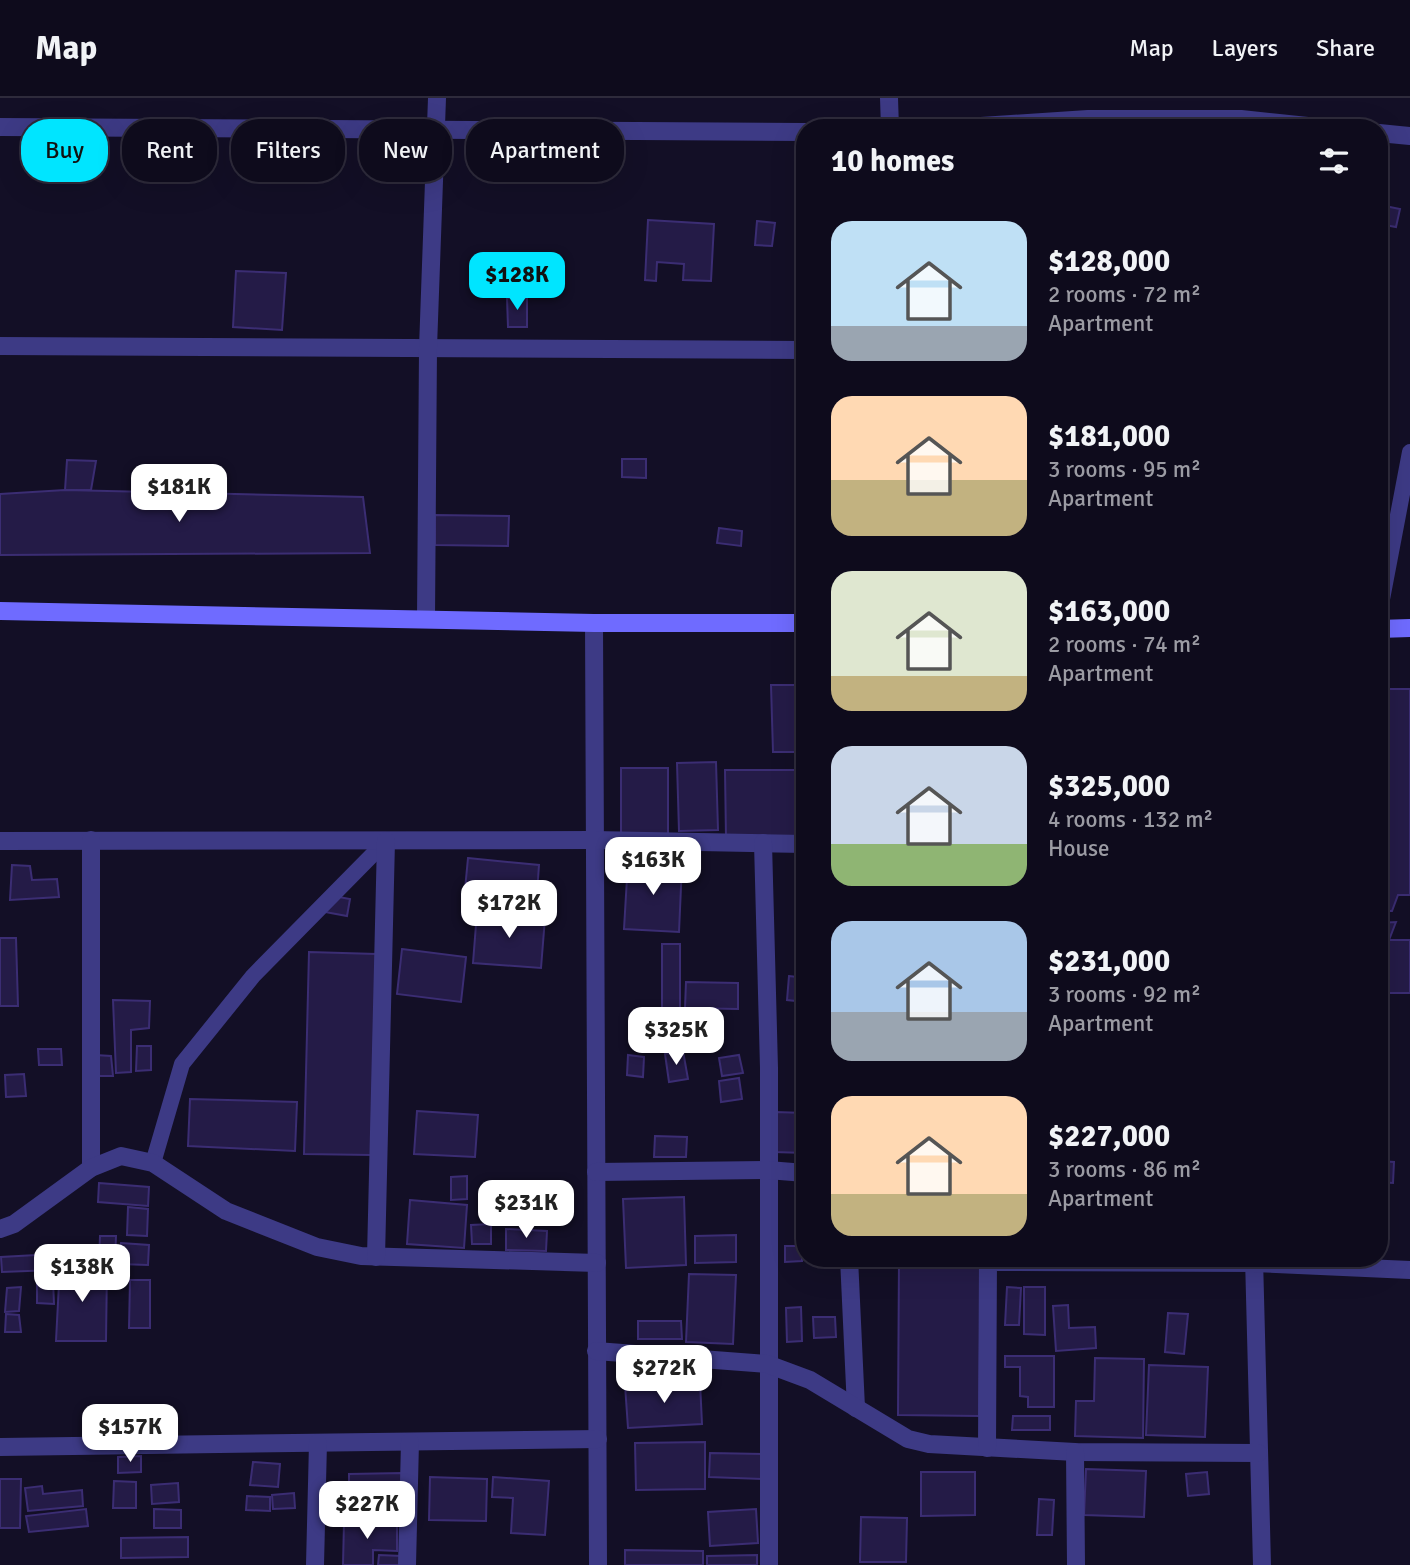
<!DOCTYPE html>
<html lang="en">
<head>
<meta charset="utf-8">
<style>
	:root { --surface:#0e0b1c; --page:#1c1929; --text:#f1f3f6; --muted:#9b9ba3; --line:#2e2b3b; --accent:#00e5ff }
	body { margin:0; font-family:Signika,sans-serif; background:var(--page); color:var(--text); height:100vh; display:flex; flex-direction:column; font-size:26px; white-space:nowrap }
	* { box-sizing:border-box; margin:0 }
	p { font-size:23px; color:var(--muted) }
	.icon { flex:none; width:38px; height:38px; fill:none; stroke:currentColor; stroke-width:2; stroke-linecap:round; stroke-linejoin:round }
	.map { position:relative; flex:1; overflow:hidden }
	.drawer { position:absolute; left:796px; top:21px; width:592px; height:1148px; display:flex; flex-direction:column; background:var(--surface); border-radius:28px; box-shadow:0 7px 28px #0002,0 0 0 2px var(--line) }
	.drawer>* { flex:none }
	.guide { position:absolute; left:21px; top:21px; width:665px; height:63px; display:flex; gap:14px }
	.price { position:absolute; translate:-50% -60px; padding:0 16px; border-radius:14px; background:#fff; color:#222; font-size:23px; line-height:46px; filter:drop-shadow(0 2px 4px #0008) }
	.price::after { content:''; position:absolute; left:50%; top:42px; width:21px; height:16px; margin-left:-10px; background:inherit; clip-path:polygon(0 0,100% 0,50% 100%) }
	.price.on { background:var(--accent); color:#111 }
	ul { padding:0; list-style:none }
	li { display:flex; align-items:center; gap:21px; height:175px; padding:0 35px }
	li span { display:grid; place-items:center; flex:none; width:196px; height:140px; border-radius:21px; color:#555 }
	li>.icon { margin-inline-start:auto }
	span .icon { width:84px; height:84px; fill:#fffc; stroke-width:1 }
	li b { font-size:30px }
	h2 { display:flex; justify-content:space-between; align-items:center; height:84px; padding:0 35px; font-size:30px }
	.tag { padding:0 24px; border-radius:28px; background:var(--surface); box-shadow:0 7px 28px #0002,0 0 0 2px var(--line); font-size:24px; line-height:63px }
	.tag.on { background:var(--accent); color:#111 }
	header { display:flex; align-items:center; gap:42px; box-sizing:border-box; height:98px; padding:0 35px; background:var(--surface); border-bottom:2px solid var(--line) }
	header strong { font-size:33px }
	nav { display:flex; gap:38px; margin-inline-start:auto; font-size:24px }
	.map>svg:first-child { display:block }
	.building { fill:#241b47; stroke:#3b2d73; stroke-width:2 }
	.lines { fill:none; stroke-linecap:round; stroke-linejoin:round }
	.lane { stroke:#3d3a85; stroke-width:16 }
	.street { stroke:#3d3a85; stroke-width:18 }
	.secondary { stroke:#6f6bff; stroke-width:18 }
</style>
</head>
<body>
<header>
<strong>Map</strong>
<nav><a>Map</a><a>Layers</a><a>Share</a></nav>
</header>
<div class="map">
<svg width="1410" height="1467" viewBox="0 0 1410 1467">
	<rect width="100%" height="100%" fill="#130f26"/>
	<g class="building">
		<path d="M1380,107L1400,111L1396,129L1379,126Z"/>
		<path d="M648,122L714,126L711,183L683,182L684,166L657,164L656,183L645,182Z"/>
		<path d="M757,123L775,125L772,148L755,147Z"/>
		<path d="M236,173L286,175L282,232L233,229Z"/>
		<path d="M507,200H527V229H508Z"/>
		<path d="M622,361H646V380L622,379Z"/>
		<path d="M67,362L96,363L91,392H65Z"/>
		<path d="M65,392L363,399L370,455L0,457V396Z"/>
		<path d="M435,417L509,418L508,448L435,447Z"/>
		<path d="M719,430L742,433L741,448L717,445Z"/>
		<path d="M771,587H797L798,654H773Z"/>
		<path d="M1379,591H1410V797H1398L1392,813H1379Z"/>
		<path d="M716,664L718,732L679,733L677,665Z"/>
		<rect x="621" y="670" width="47" height="71"/>
		<path d="M725,672H805V740H726Z"/>
		<path d="M468,760L539,767L536,809L464,802Z"/>
		<path d="M628,763L682,766L679,834L624,831Z"/>
		<path d="M12,767L30,768L32,782L57,781L59,799L10,802Z"/>
		<path d="M328,797L350,801L347,818L325,814Z"/>
		<path d="M477,814L545,820L541,870L473,865Z"/>
		<path d="M1396,824L1389,842H1379V825Z"/>
		<path d="M0,840H16L18,908H0Z"/>
		<rect x="1379" y="842" width="31" height="53"/>
		<rect x="662" y="846" width="18" height="67"/>
		<path d="M402,851L466,859L461,904L397,896Z"/>
		<path d="M309,854L376,856L371,1057L304,1056Z"/>
		<path d="M789,878L805,880V904L787,902Z"/>
		<path d="M686,884L738,885V911L685,910Z"/>
		<path d="M113,902L150,903L149,930L131,932V974L116,975Z"/>
		<path d="M654,918H680L681,934L654,935Z"/>
		<path d="M137,948H151V972L136,973Z"/>
		<path d="M38,951H61L62,967H39Z"/>
		<path d="M683,953L688,981L669,984L665,956Z"/>
		<path d="M95,957L111,958L113,978H95Z"/>
		<path d="M628,957L644,959L643,979L627,977Z"/>
		<path d="M739,957L743,975L722,978L719,960Z"/>
		<path d="M24,976L26,998L6,999L5,977Z"/>
		<path d="M739,980L742,1001L721,1004L719,983Z"/>
		<path d="M190,1001L297,1004L295,1053L188,1048Z"/>
		<path d="M417,1013L478,1017L475,1059L414,1056Z"/>
		<path d="M775,1014L805,1015V1055L774,1054Z"/>
		<path d="M655,1038L687,1039L686,1059H654Z"/>
		<path d="M1379,1063L1394,1064L1393,1085L1379,1084Z"/>
		<path d="M467,1078V1101L451,1102V1079Z"/>
		<path d="M99,1085L149,1089L148,1108L98,1104Z"/>
		<path d="M684,1099L686,1167L626,1170L623,1101Z"/>
		<path d="M410,1102L467,1107L464,1150L407,1146Z"/>
		<path d="M128,1109L148,1111L147,1138L127,1137Z"/>
		<path d="M491,1126V1146H472L471,1127Z"/>
		<path d="M506,1131L547,1133L546,1153L506,1152Z"/>
		<path d="M736,1137V1164L695,1165V1138Z"/>
		<path d="M100,1138H116L115,1164L99,1163Z"/>
		<path d="M121,1145L149,1147L148,1167L119,1166Z"/>
		<path d="M785,1148H802V1163L785,1164Z"/>
		<path d="M54,1156V1172L2,1174L1,1159Z"/>
		<path d="M899,1160H981L979,1318L898,1317Z"/>
		<path d="M60,1166L107,1169L106,1243H56Z"/>
		<path d="M689,1176L736,1177L733,1246L686,1244Z"/>
		<path d="M37,1182H53L54,1206L37,1205Z"/>
		<path d="M130,1182H150V1230H129Z"/>
		<path d="M21,1189L19,1213L5,1214L7,1190Z"/>
		<path d="M1007,1189L1021,1190L1019,1227H1005Z"/>
		<path d="M1024,1189H1045V1237L1024,1236Z"/>
		<path d="M1068,1207L1069,1230L1095,1229L1096,1250L1056,1253L1053,1208Z"/>
		<path d="M801,1209L802,1243L787,1244L786,1210Z"/>
		<path d="M1168,1215L1188,1216L1184,1256L1165,1254Z"/>
		<path d="M6,1216L19,1217L21,1234H5Z"/>
		<path d="M813,1219H835L836,1239L814,1240Z"/>
		<path d="M638,1223H681L682,1241H638Z"/>
		<path d="M1005,1258H1054V1309H1028V1299L1020,1298V1269H1005Z"/>
		<path d="M1095,1260L1144,1261L1143,1340L1075,1338L1076,1303H1094Z"/>
		<path d="M1149,1267L1208,1269L1205,1339L1146,1337Z"/>
		<path d="M700,1284L702,1326L628,1330L625,1287Z"/>
		<path d="M1013,1318H1050V1332H1012Z"/>
		<path d="M705,1344V1391L636,1392L635,1345Z"/>
		<path d="M710,1355L763,1356L762,1381L709,1379Z"/>
		<path d="M141,1358V1374L118,1375V1359Z"/>
		<path d="M253,1364L280,1366L278,1389L250,1387Z"/>
		<path d="M1086,1371L1146,1373L1144,1419L1084,1417Z"/>
		<path d="M921,1374H975V1417L921,1418Z"/>
		<path d="M1207,1374L1209,1396L1188,1398L1186,1376Z"/>
		<path d="M403,1375V1415L349,1416V1376Z"/>
		<path d="M430,1379L487,1381L486,1423L429,1422Z"/>
		<path d="M493,1379L549,1383L545,1437L511,1435L513,1400L492,1399Z"/>
		<path d="M0,1381H21L20,1430H0Z"/>
		<path d="M114,1383L136,1384V1410H113Z"/>
		<path d="M178,1385L179,1404L152,1406L151,1387Z"/>
		<path d="M42,1388L43,1396L82,1392L83,1408L28,1413L25,1390Z"/>
		<path d="M294,1395L295,1410L273,1411L272,1397Z"/>
		<path d="M247,1398L270,1399V1413L246,1412Z"/>
		<path d="M1039,1401L1054,1402L1052,1437H1037Z"/>
		<path d="M86,1411L88,1428L29,1434L26,1418Z"/>
		<path d="M154,1411L181,1412V1430H154Z"/>
		<path d="M756,1411L758,1445L710,1448L708,1414Z"/>
		<path d="M861,1419L907,1420L906,1464H860Z"/>
		<path d="M344,1424L397,1425V1453L373,1452V1467H343Z"/>
		<path d="M188,1439V1459L121,1460V1440Z"/>
		<path d="M625,1452L703,1453V1467H625Z"/>
		<path d="M379,1457L402,1458V1467H378Z"/>
		<path d="M757,1457V1467H707V1458Z"/>
	</g>
	<g class="lines">
		<g class="lane">
			<path d="M1379,517L1410,354"/>
			<path d="M153,1065L182,966L253,878L386,743"/>
		</g>
		<g class="street">
			<path d="M889,0L890,30"/>
			<path d="M0,29L805,34"/>
			<path d="M951,30L1088,21H1241L1327,30"/>
			<path d="M1379,35L1410,38"/>
			<path d="M0,248L805,252"/>
			<path d="M426,521L428,250L437,0"/>
			<path d="M594,525L598,1467"/>
			<path d="M0,743L594,742L805,746"/>
			<path d="M763,745L769,970V1467"/>
			<path d="M91,1070V742"/>
			<path d="M596,1074L768,1072L805,1075"/>
			<path d="M0,1131L14,1126L91,1070L121,1058L153,1065L226,1113L317,1149L361,1158L597,1165"/>
			<path d="M376,1159L386,743"/>
			<path d="M849,1160L856,1310"/>
			<path d="M1254,1160L1262,1467"/>
			<path d="M989,1164L1254,1165L1410,1172"/>
			<path d="M596,1253L767,1266L810,1282L908,1341L929,1346L1075,1354L1258,1355"/>
			<path d="M0,1349L598,1341"/>
			<path d="M987,1350L988,1160"/>
			<path d="M1075,1354L1076,1467"/>
			<path d="M315,1467L318,1345"/>
			<path d="M407,1467L410,1344"/>
		</g>
		<g class="secondary">
			<path d="M0,513L594,525H805"/>
			<path d="M1379,531L1410,530"/>
		</g>
	</g>
</svg>
<b class="price on" style="left:517px;top:214px">$128K</b>
<b class="price" style="left:179px;top:426px">$181K</b>
<b class="price" style="left:653px;top:799px">$163K</b>
<b class="price" style="left:509px;top:842px">$172K</b>
<b class="price" style="left:676px;top:969px">$325K</b>
<b class="price" style="left:526px;top:1142px">$231K</b>
<b class="price" style="left:82px;top:1206px">$138K</b>
<b class="price" style="left:664px;top:1307px">$272K</b>
<b class="price" style="left:130px;top:1366px">$157K</b>
<b class="price" style="left:367px;top:1443px">$227K</b>
<div class="guide">
<a class="tag on">Buy</a>
<a class="tag">Rent</a>
<a class="tag">Filters</a>
<a class="tag">New</a>
<a class="tag">Apartment</a>
</div>
<section class="drawer">
<h2>10 homes<svg class="icon" aria-label="filters" viewBox="0 0 24 24"><path d="M4 7h16M4 17h16"/><circle cx="9" cy="7" r="2"/><circle cx="15" cy="17" r="2"/></svg></h2>
<ul>
<li><span style="background:linear-gradient(#bfe0f5 75%,#9aa5b1 0)"><svg class="icon" aria-label="home" viewBox="0 0 24 24"><path d="M3 11l9-7 9 7M6 9v11h12V9"/></svg></span><div><b>$128,000</b><p>2 rooms · 72 m²</p><p>Apartment</p></div></li>
<li><span style="background:linear-gradient(#ffd9b3 60%,#c2b280 0)"><svg class="icon" aria-label="home" viewBox="0 0 24 24"><path d="M3 11l9-7 9 7M6 9v11h12V9"/></svg></span><div><b>$181,000</b><p>3 rooms · 95 m²</p><p>Apartment</p></div></li>
<li><span style="background:linear-gradient(#dfe7d0 75%,#c2b280 0)"><svg class="icon" aria-label="home" viewBox="0 0 24 24"><path d="M3 11l9-7 9 7M6 9v11h12V9"/></svg></span><div><b>$163,000</b><p>2 rooms · 74 m²</p><p>Apartment</p></div></li>
<li><span style="background:linear-gradient(#c9d6e8 70%,#8fb573 0)"><svg class="icon" aria-label="home" viewBox="0 0 24 24"><path d="M3 11l9-7 9 7M6 9v11h12V9"/></svg></span><div><b>$325,000</b><p>4 rooms · 132 m²</p><p>House</p></div></li>
<li><span style="background:linear-gradient(#a9c7e8 65%,#9aa5b1 0)"><svg class="icon" aria-label="home" viewBox="0 0 24 24"><path d="M3 11l9-7 9 7M6 9v11h12V9"/></svg></span><div><b>$231,000</b><p>3 rooms · 92 m²</p><p>Apartment</p></div></li>
<li><span style="background:linear-gradient(#ffd9b3 70%,#c2b280 0)"><svg class="icon" aria-label="home" viewBox="0 0 24 24"><path d="M3 11l9-7 9 7M6 9v11h12V9"/></svg></span><div><b>$227,000</b><p>3 rooms · 86 m²</p><p>Apartment</p></div></li>
</ul>
</section>
</div>
</body>
</html>
